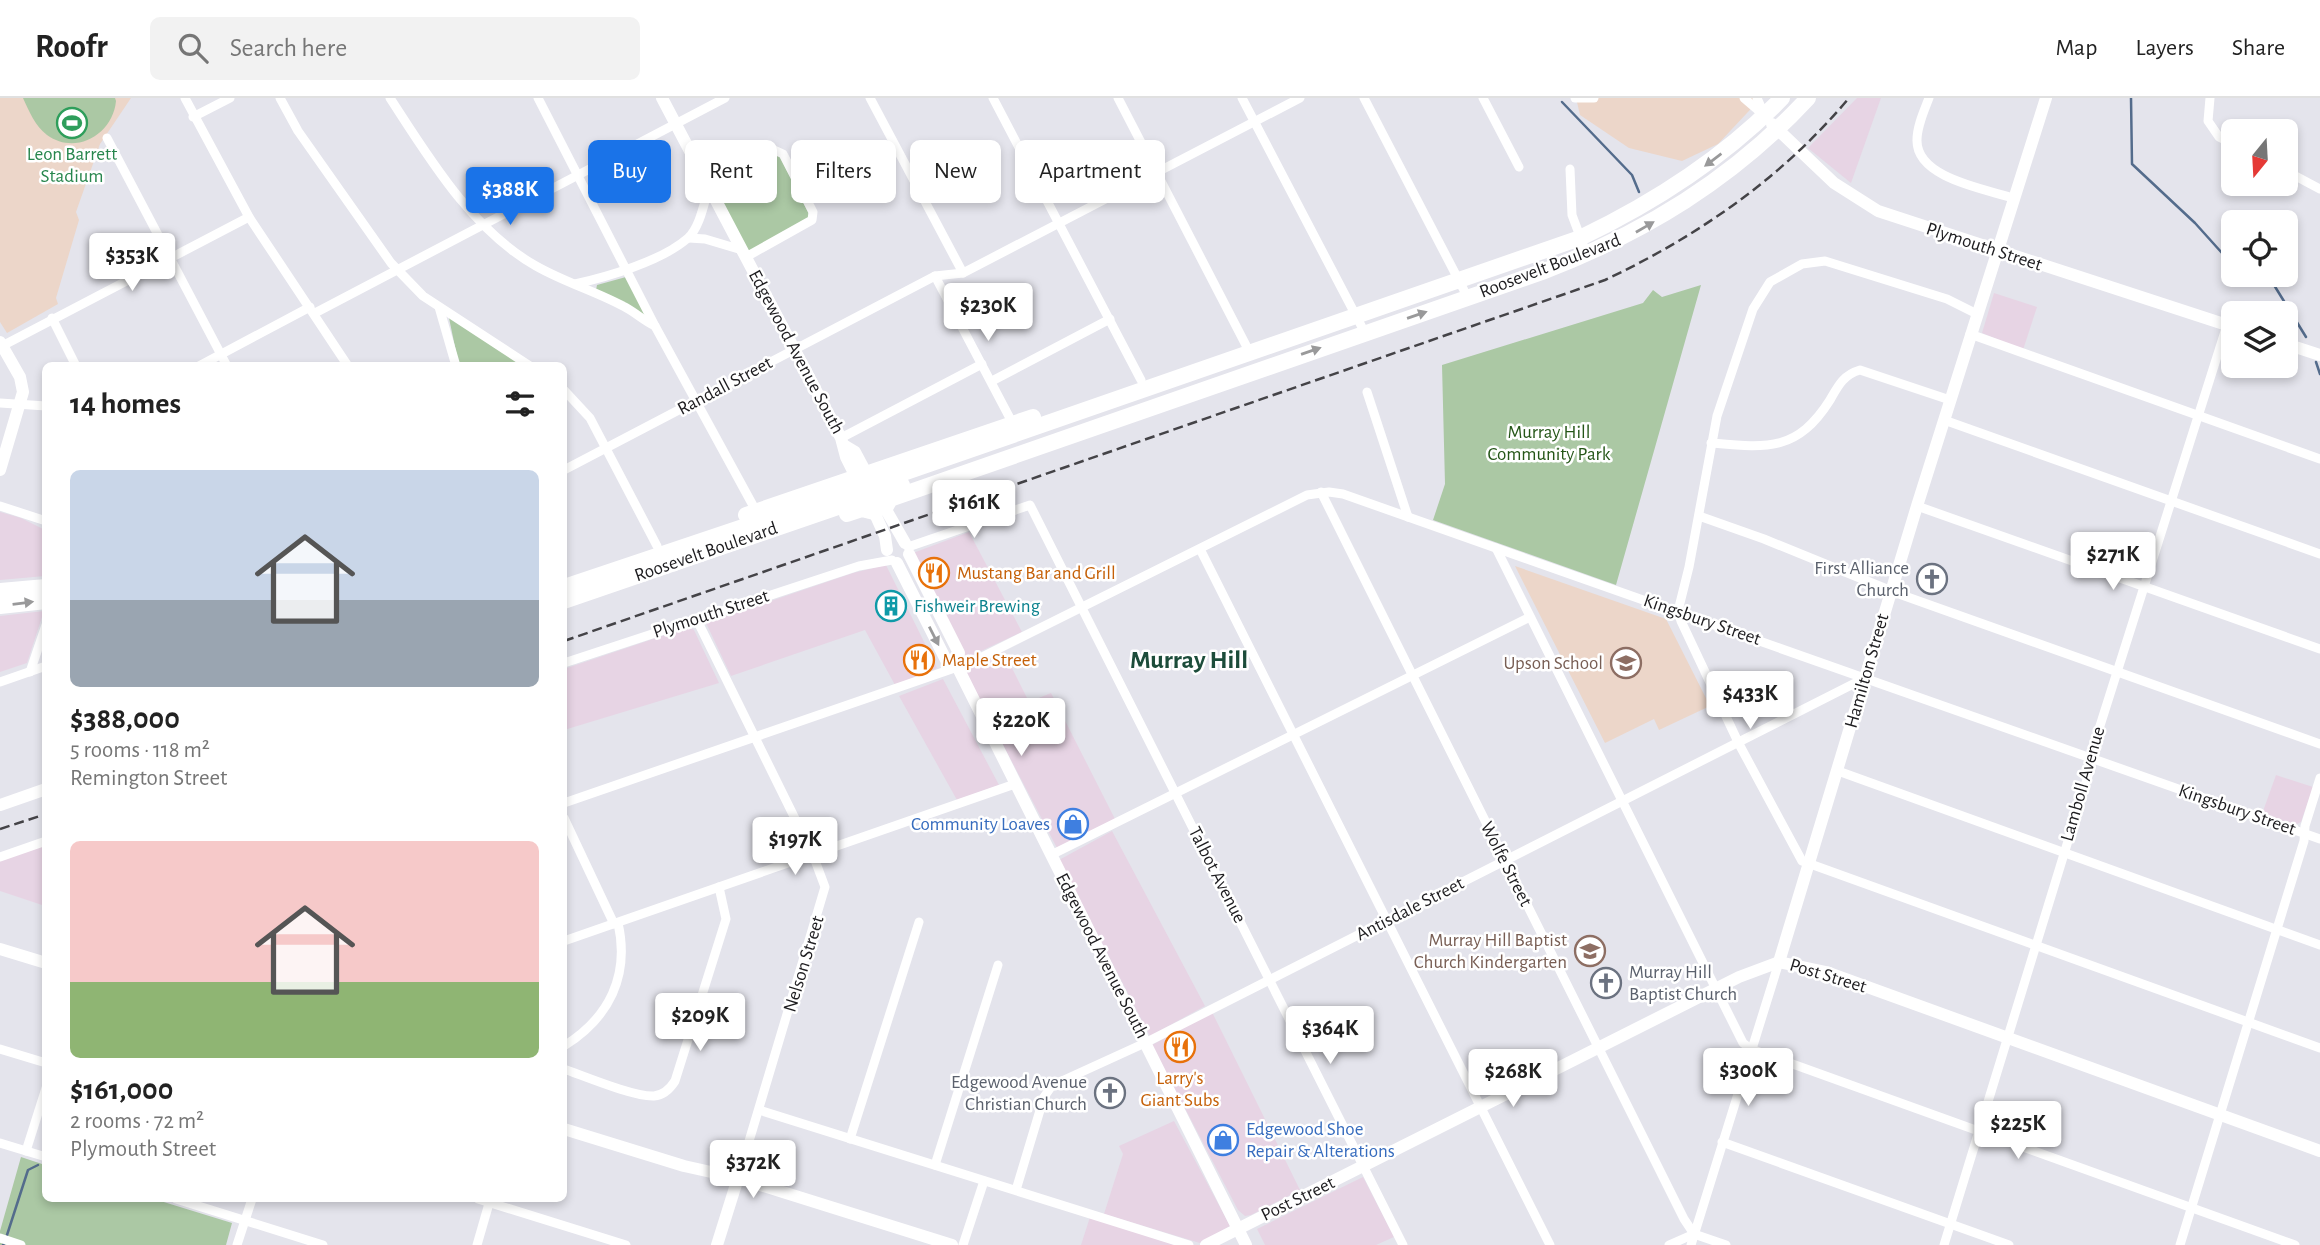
<!DOCTYPE html>
<html lang="en">
<head>
<meta charset="utf-8">
<style>
	:root { --surface:#fff; --page:#f2f2f2; --text:#222; --muted:#767676; --line:#e0e0e0; --accent:#1a73e8 }
	body { margin:0; font-family:"Alegreya Sans",sans-serif; background:var(--page); color:var(--text); height:100vh; display:flex; flex-direction:column; font-size:26px; white-space:nowrap }
	* { box-sizing:border-box; margin:0 }
	p { font-size:23px; color:var(--muted) }
	.icon { flex:none; width:38px; height:38px; fill:none; stroke:currentColor; stroke-width:2; stroke-linecap:round; stroke-linejoin:round }
	.map { position:relative; flex:1; overflow:hidden }
	.sheet { position:absolute; left:42px; top:264px; width:525px; height:840px; display:flex; flex-direction:column; background:var(--surface); border-radius:10px; box-shadow:0 4px 10px #0003 }
	.sheet>* { flex:none }
	.banner { position:absolute; left:588px; top:42px; width:665px; height:63px; display:flex; gap:14px }
	.needle { width:46px; rotate:198deg }
	.controls { position:absolute; left:2221px; top:21px; display:grid; gap:14px }
	.controls a { display:grid; place-items:center; width:77px; height:77px; border-radius:10px; background:var(--surface); box-shadow:0 4px 10px #0003; font-size:35px }
	.price { position:absolute; translate:-50% -60px; padding:0 16px; border-radius:7px; background:#fff; color:#222; font-size:23px; line-height:46px; filter:drop-shadow(0 2px 4px #0008) }
	.price::after { content:''; position:absolute; left:50%; top:42px; width:21px; height:16px; margin-left:-10px; background:inherit; clip-path:polygon(0 0,100% 0,50% 100%) }
	.price.active { background:var(--accent); color:#fff }
	ul { padding:0; list-style:none }
	li { display:grid; align-content:center; gap:14px; height:371px; padding:0 28px }
	li span { display:grid; place-items:center; height:217px; border-radius:10px; color:#555 }
	li>.icon { margin-inline-start:auto }
	span .icon { width:126px; height:126px; fill:#fffc; stroke-width:1 }
	li b { font-size:30px }
	h2 { display:flex; justify-content:space-between; align-items:center; height:84px; padding:0 28px; font-size:30px }
	.pill { padding:0 24px; border-radius:10px; background:var(--surface); box-shadow:0 4px 10px #0003; font-size:24px; line-height:63px }
	.pill.active { background:var(--accent); color:#fff }
	header { display:flex; align-items:center; gap:42px; box-sizing:border-box; height:98px; padding:0 35px; background:var(--surface); border-bottom:2px solid var(--line) }
	header strong { font-size:33px }
	nav { display:flex; gap:38px; margin-inline-start:auto; font-size:24px }
	.search { width:490px; height:63px; background:var(--page); display:flex; align-items:center; gap:18px; box-sizing:border-box; padding:0 24px; border-radius:10px; color:var(--muted); font-size:26px }
	.map>svg:first-child { display:block }
	.commercial { fill:#e7d4e4 }
	.education { fill:#ecd6c9 }
	.green { fill:#abc8a4 }
	.lines { fill:none; stroke-linecap:round; stroke-linejoin:round }
	.stream { stroke:#546c8c; stroke-width:2.5 }
	.minor { stroke:#fff; stroke-width:9 }
	.tertiary { stroke:#fff; stroke-width:12 }
	.secondary { stroke:#fff; stroke-width:12 }
	.trunk { stroke:#fff; stroke-width:16 }
	.rail { stroke:#444347; stroke-width:2.5; stroke-dasharray:10 5; stroke-linecap:butt }
	.oneway { fill:#99999a }
	.labels { text-anchor:middle; dominant-baseline:central; stroke-width:5; stroke-linejoin:round; paint-order:stroke }
	.leisure-label { font-size:19px; fill:#27864d; stroke:#fff }
	.street-label { font-size:19px; fill:#1d1c1f; stroke:#fff }
	.park-label { font-size:19px; fill:#255618; stroke:#fff }
	.worship-label { font-size:19px; fill:#5b616d; stroke:#fff; text-anchor:end }
	.food-label { font-size:19px; fill:#c56008; stroke:#fff; text-anchor:start }
	.culture-label { font-size:19px; fill:#0d838f; stroke:#fff; text-anchor:start }
	.education-label { font-size:19px; fill:#785e54; stroke:#fff; text-anchor:end }
	.shop-label { font-size:19px; fill:#366cbe; stroke:#fff; text-anchor:end }
	.district-label { font-size:26px; font-weight:bold; fill:#1c4c3a; stroke:#fff }
</style>
</head>
<body>
<header>
<strong>Roofr</strong>
<div class="search"><svg class="icon" aria-label="search" viewBox="0 0 24 24"><circle cx="10" cy="10" r="6"/><path d="M15 15l6 6"/></svg>Search here</div>
<nav><a>Map</a><a>Layers</a><a>Share</a></nav>
</header>
<div class="map">
<svg width="2320" height="1147" viewBox="0 0 2320 1147">
	<rect width="100%" height="100%" fill="#e4e4ec"/>
	<g class="commercial">
		<path d="M1857,0H1881L1851,85L1808,50Z"/>
		<path d="M1994,195L2037,209L2023,252L1982,235Z"/>
		<path d="M0,414L21,420L45,432V478L0,482Z"/>
		<path d="M969,434L1022,534L966,560L913,455Z"/>
		<path d="M886,467L937,570L895,587L865,532L731,578L706,525L853,475Z"/>
		<path d="M44,513L27,565L0,574V518Z"/>
		<path d="M689,529L694,532L719,585L564,632V571Z"/>
		<path d="M1004,554L1029,604L1051,595L1115,721L1057,750L964,572Z"/>
		<path d="M943,581L999,687L957,702L899,598Z"/>
		<path d="M2276,677L2313,689L2301,724L2295,727L2262,716Z"/>
		<path d="M1112,733L1205,908L1150,938L1059,762Z"/>
		<path d="M45,747V808L0,793V763Z"/>
		<path d="M1212,914L1300,1092L1251,1117L1245,1118L1238,1112L1152,947Z"/>
		<path d="M1174,1023L1230,1128L1200,1145L1104,1116L1123,1056L1119,1048Z"/>
		<path d="M1363,1079L1394,1139L1376,1147H1265L1257,1131Z"/>
		<path d="M1090,1119L1175,1147H1081Z"/>
	</g>
	<g class="education">
		<path d="M0,0H131L100,46L76,114L79,122L56,200L58,206L7,235L0,224Z"/>
		<path d="M1576,0H1761L1718,46L1682,63L1629,50L1580,17Z"/>
		<path d="M1515,468L1666,521L1710,608L1659,632L1654,621L1605,645Z"/>
	</g>
	<g class="green">
		<path d="M23,0H115L116,3C113,36 76,58 47,37C35,28 29,13 23,0Z"/>
		<path d="M776,51L811,120L748,154L713,85Z"/>
		<path d="M626,179L648,220L596,192L597,187Z"/>
		<path d="M1701,187L1616,487L1433,422L1445,386L1442,267L1643,205L1653,192L1662,199Z"/>
		<path d="M449,220H452L524,268H459Z"/>
		<path d="M21,1059L45,1067L46,1101H154L232,1125L226,1147H0V1133Z"/>
	</g>
	<g class="lines">
		<g class="stream">
			<path d="M2131,0L2132,66L2195,125L2222,155L2233,162"/>
			<path d="M1562,4L1632,77L1639,94"/>
			<path d="M2257,177L2274,187L2306,239"/>
			<path d="M2316,264L2320,276"/>
			<path d="M7,1137L28,1072L38,1067"/>
			<path d="M3,1147L4,1146"/>
		</g>
		<g class="minor">
			<path d="M185,0L249,119L348,268"/>
			<path d="M280,0L298,33L391,165L423,198L530,268"/>
			<path d="M390,0C429,60 472,132 536,168C564,184 595,193 623,208C635,214 644,223 655,228"/>
			<path d="M538,0L655,228L756,413"/>
			<path d="M870,0L963,175"/>
			<path d="M993,0L1141,282"/>
			<path d="M1118,0L1250,255"/>
			<path d="M1242,0L1365,235"/>
			<path d="M1364,0L1468,200"/>
			<path d="M1483,0L1519,69"/>
			<path d="M1575,0H1594"/>
			<path d="M1744,0L1765,18"/>
			<path d="M1757,0L1764,16"/>
			<path d="M1929,0C1924,13 1917,28 1917,42C1916,80 1985,91 2013,100"/>
			<path d="M2210,0L2208,23L2219,39L2233,46"/>
			<path d="M193,19L230,0"/>
			<path d="M107,40L227,268"/>
			<path d="M1570,71L1572,117L1587,157"/>
			<path d="M2286,73L2320,91"/>
			<path d="M705,83L772,51L783,56L813,114L812,122L746,159"/>
			<path d="M689,140L705,141L742,152"/>
			<path d="M935,178L1013,326"/>
			<path d="M575,186C607,179 662,163 688,140C700,129 704,105 709,89"/>
			<path d="M439,209L456,268"/>
			<path d="M315,215L725,0"/>
			<path d="M1977,216L1947,201L1825,163L1802,166L1770,184L1753,211L1717,318L1689,469L1678,513L1681,523L1739,646L1802,763L2320,950"/>
			<path d="M52,220L76,268"/>
			<path d="M1970,236L2320,361"/>
			<path d="M2,248L249,119"/>
			<path d="M199,268L310,209"/>
			<path d="M992,283L1110,221"/>
			<path d="M564,292L590,320L657,448"/>
			<path d="M1367,294L1408,419"/>
			<path d="M0,305L46,308"/>
			<path d="M1944,322L2320,456"/>
			<path d="M841,340L982,266"/>
			<path d="M1711,345C1767,350 1797,354 1830,302C1838,288 1843,277 1860,272L1950,302"/>
			<path d="M564,372L935,178L963,175L1300,0"/>
			<path d="M1321,394L1684,1121L1694,1136"/>
			<path d="M0,408L46,423"/>
			<path d="M1917,408L2320,551"/>
			<path d="M1699,418L1764,441L1899,496L2320,646"/>
			<path d="M908,449L1030,407L1403,1147"/>
			<path d="M1496,450L1722,903L1743,945L1751,951L2295,1147"/>
			<path d="M1200,451L1550,1147"/>
			<path d="M696,520L813,757L825,789L738,1080"/>
			<path d="M564,565L859,468L892,462"/>
			<path d="M30,574L46,527"/>
			<path d="M0,584L46,568"/>
			<path d="M1838,673L2320,847"/>
			<path d="M564,705L972,564L1307,397L1329,394L1343,396L2320,741"/>
			<path d="M564,720L614,826"/>
			<path d="M1051,757L1530,519"/>
			<path d="M0,759L46,743"/>
			<path d="M564,843L1015,686"/>
			<path d="M564,948C609,920 630,878 618,825"/>
			<path d="M0,951L46,965"/>
			<path d="M564,971C584,978 634,999 654,998C664,997 670,991 675,983L726,821L719,789"/>
			<path d="M759,1012L1189,1147"/>
			<path d="M850,1041L919,824"/>
			<path d="M1722,1044L2009,1147"/>
			<path d="M0,1045L46,1059"/>
			<path d="M26,1053L46,990"/>
			<path d="M935,1067L998,867"/>
			<path d="M1016,1092L1044,999L1051,989L1064,982L1145,945L1865,580"/>
			<path d="M176,1101L323,1147"/>
			<path d="M478,1101L626,1147"/>
			<path d="M0,1140L21,1147"/>
			<path d="M237,1147L252,1101"/>
			<path d="M477,1147L490,1102"/>
			<path d="M963,1147L984,1083"/>
			<path d="M1669,1147L1694,1136L1726,1147"/>
			<path d="M1691,1147L1779,864"/>
			<path d="M1944,1147L2091,668L2092,653L2227,227"/>
			<path d="M2180,1147L2304,743L2305,728L2320,680"/>
		</g>
		<g class="tertiary">
			<path d="M1772,26L1834,85L1878,113L2233,229"/>
			<path d="M2286,246L2320,257"/>
			<path d="M1779,864L1917,408L2046,0"/>
			<path d="M717,1147L738,1080"/>
		</g>
		<g class="secondary">
			<path d="M662,0L841,340L846,359L859,385"/>
			<path d="M0,244L20,279L23,294L0,372"/>
			<path d="M845,348L855,354L871,384"/>
			<path d="M881,403L905,445"/>
			<path d="M871,407L885,438L887,452"/>
			<path d="M909,456L959,555L957,568"/>
			<path d="M897,465L946,562L957,568L1246,1147"/>
			<path d="M0,707L46,691"/>
			<path d="M0,851L46,865"/>
			<path d="M564,1031L684,1068L738,1080L952,1147"/>
			<path d="M1206,1147L1739,879L1779,864L1826,874L2320,1053"/>
		</g>
		<g class="trunk">
			<path d="M885,410L890,401L1542,174C1644,135 1733,81 1808,0"/>
			<path d="M847,416L862,411L874,414"/>
			<path d="M746,417L1033,319"/>
			<path d="M564,489L889,380L1580,140C1655,104 1724,60 1782,0"/>
			<path d="M0,493L46,489"/>
			<path d="M564,503L902,387"/>
			<path d="M0,508L46,503"/>
		</g>
		<g class="rail">
			<path d="M564,543L1605,182C1698,138 1782,80 1849,0"/>
			<path d="M0,731L46,716"/>
		</g>
	</g>
	<defs><path id="oneway-solid" d="M-6-.8H1V-3.2L6.5 0L1 3.2V.8H-6Z" transform="scale(1.75)"/></defs>
	<g class="oneway">
		<use href="#oneway-solid" transform="translate(1713 62) rotate(143)"/>
		<use href="#oneway-solid" transform="translate(1645 129) rotate(-30)"/>
		<use href="#oneway-solid" transform="translate(1417 217) rotate(-19)"/>
		<use href="#oneway-solid" transform="translate(1311 253) rotate(-19)"/>
		<use href="#oneway-solid" transform="translate(23 505) rotate(-7)"/>
		<use href="#oneway-solid" transform="translate(934 538) rotate(63)"/>
	</g>
	<defs>
		<g id="stadium-ring" transform="scale(1.575)"><circle r="9.5" fill="#fff" stroke="#2e9e5b" stroke-width="1.5"/><path d="M0-5a6.5 5 0 1 0 0 10a6.5 5 0 1 0 0-10ZM-3.5-1.8h7v3.6h-7Z" fill="#2e9e5b"/></g>
		<g id="restaurant-ring" transform="scale(1.575)"><circle r="9.5" fill="#fff" stroke="#e8710a" stroke-width="1.5"/><path d="M-5-6h1v4h1v-4h1v4h1v-4h1v5L-1.5 .5V6h-2V.5L-5-1ZM5-6V6H3V1.5H1.5Q1.5-4 5-6Z" fill="#e8710a"/></g>
		<g id="church-ring" transform="scale(1.575)"><circle r="9.5" fill="#fff" stroke="#6b7280" stroke-width="1.5"/><path d="M-1.2-6h2.4v3.5h3.3v2.4h-3.3V6h-2.4V-.1h-3.3v-2.4h3.3Z" fill="#6b7280"/></g>
		<g id="building-ring" transform="scale(1.575)"><circle r="9.5" fill="#fff" stroke="#0f9aa8" stroke-width="1.5"/><path d="M-4-6H4V6H1V3H-1V6H-4ZM-2.5-4.3h1.7v1.8h-1.7ZM.8-4.3h1.7v1.8H.8ZM-2.5-1h1.7V.8h-1.7ZM.8-1h1.7V.8H.8Z" fill="#0f9aa8"/></g>
		<g id="school-ring" transform="scale(1.575)"><circle r="9.5" fill="#fff" stroke="#8d6e63" stroke-width="1.5"/><path d="M0-5L7-2L0 1L-7-2ZM-4 1L0 2.5L4 1V4Q0 6-4 4Z" fill="#8d6e63"/></g>
		<g id="shop-ring" transform="scale(1.575)"><circle r="9.5" fill="#fff" stroke="#3f7fe0" stroke-width="1.5"/><path d="M-5-2.5h2.3a2.7 3.5 0 0 1 5.4 0H5L5.5 6h-11ZM-1.5-2.5h3a1.5 2.3 0 0 0-3 0Z" fill="#3f7fe0"/></g>
	</defs>
	<g fill-rule="evenodd">
		<use href="#stadium-ring" x="72" y="25"/>
		<use href="#restaurant-ring" x="934" y="475"/>
		<use href="#church-ring" x="1932" y="481"/>
		<use href="#building-ring" x="891" y="508"/>
		<use href="#restaurant-ring" x="919" y="562"/>
		<use href="#school-ring" x="1626" y="565"/>
		<use href="#shop-ring" x="1073" y="726"/>
		<use href="#school-ring" x="1590" y="853"/>
		<use href="#church-ring" x="1606" y="885"/>
		<use href="#restaurant-ring" x="1180" y="949"/>
		<use href="#church-ring" x="1110" y="995"/>
		<use href="#shop-ring" x="1223" y="1042"/>
	</g>
	<g class="labels">
		<g class="leisure-label">
			<text x="72" y="56">Leon Barrett<tspan x="72" dy="22">Stadium</tspan></text>
		</g>
		<g class="street-label">
			<text transform="translate(1984 149) rotate(18)">Plymouth Street</text>
			<text transform="translate(1550 168) rotate(-21)">Roosevelt Boulevard</text>
			<text transform="translate(796 254) rotate(62)">Edgewood Avenue South</text>
			<text transform="translate(725 288) rotate(-28)">Randall Street</text>
			<text transform="translate(706 454) rotate(-19)">Roosevelt Boulevard</text>
			<text transform="translate(711 516) rotate(-18)">Plymouth Street</text>
			<text transform="translate(1702 522) rotate(19)">Kingsbury Street</text>
			<text transform="translate(1867 573) rotate(-74)">Hamilton Street</text>
			<text transform="translate(2083 686) rotate(-74)">Lamboll Avenue</text>
			<text transform="translate(2237 712) rotate(19)">Kingsbury Street</text>
			<text transform="translate(1506 766) rotate(63)">Wolfe Street</text>
			<text transform="translate(1217 777) rotate(63)">Talbot Avenue</text>
			<text transform="translate(1410 811) rotate(-27)">Antisdale Street</text>
			<text transform="translate(1102 858) rotate(63)">Edgewood Avenue South</text>
			<text transform="translate(804 866) rotate(-73)">Nelson Street</text>
			<text transform="translate(1828 878) rotate(17)">Post Street</text>
			<text transform="translate(1298 1101) rotate(-26)">Post Street</text>
		</g>
		<g class="park-label">
			<text x="1549" y="334">Murray Hill<tspan x="1549" dy="22">Community Park</tspan></text>
		</g>
		<g class="worship-label">
			<text x="1909" y="470">First Alliance<tspan x="1909" dy="22">Church</tspan></text>
			<text x="1629" y="874" text-anchor="start">Murray Hill<tspan x="1629" dy="22">Baptist Church</tspan></text>
			<text x="1087" y="984">Edgewood Avenue<tspan x="1087" dy="22">Christian Church</tspan></text>
		</g>
		<g class="food-label">
			<text x="957" y="475">Mustang Bar and Grill</text>
			<text x="942" y="562">Maple Street</text>
			<text x="1180" y="980" text-anchor="middle">Larry's<tspan x="1180" dy="22">Giant Subs</tspan></text>
		</g>
		<g class="culture-label">
			<text x="914" y="508">Fishweir Brewing</text>
		</g>
		<g class="education-label">
			<text x="1603" y="565">Upson School</text>
			<text x="1567" y="842">Murray Hill Baptist<tspan x="1567" dy="22">Church Kindergarten</tspan></text>
		</g>
		<g class="shop-label">
			<text x="1050" y="726">Community Loaves</text>
			<text x="1246" y="1031" text-anchor="start">Edgewood Shoe<tspan x="1246" dy="22">Repair &amp; Alterations</tspan></text>
		</g>
		<g class="district-label">
			<text x="1189" y="562">Murray Hill</text>
		</g>
	</g>
</svg>
<div class="controls">
<a><svg class="needle" viewBox="-14 -14 28 28"><path d="M0-13l5 13h-10z" fill="#e53935"/><path d="M0 13l5-13h-10z" fill="#767676"/></svg></a>
<a><svg class="icon" aria-label="locate" viewBox="0 0 24 24"><circle cx="12" cy="12" r="6"/><path d="M12 2v4M12 18v4M2 12h4M18 12h4"/></svg></a>
<a><svg class="icon" aria-label="layers" viewBox="0 0 24 24"><path d="M12 4l9 5-9 5-9-5zM3 14l9 5 9-5"/></svg></a>
</div>
<b class="price active" style="left:510px;top:129px">$388K</b>
<b class="price" style="left:132px;top:195px">$353K</b>
<b class="price" style="left:988px;top:245px">$230K</b>
<b class="price" style="left:974px;top:442px">$161K</b>
<b class="price" style="left:2113px;top:494px">$271K</b>
<b class="price" style="left:1750px;top:633px">$433K</b>
<b class="price" style="left:1021px;top:660px">$220K</b>
<b class="price" style="left:795px;top:779px">$197K</b>
<b class="price" style="left:700px;top:955px">$209K</b>
<b class="price" style="left:1330px;top:968px">$364K</b>
<b class="price" style="left:1748px;top:1010px">$300K</b>
<b class="price" style="left:1513px;top:1011px">$268K</b>
<b class="price" style="left:2018px;top:1063px">$225K</b>
<b class="price" style="left:753px;top:1102px">$372K</b>
<div class="banner">
<a class="pill active">Buy</a>
<a class="pill">Rent</a>
<a class="pill">Filters</a>
<a class="pill">New</a>
<a class="pill">Apartment</a>
</div>
<section class="sheet">
<h2>14 homes<svg class="icon" aria-label="filters" viewBox="0 0 24 24"><path d="M4 7h16M4 17h16"/><circle cx="9" cy="7" r="2"/><circle cx="15" cy="17" r="2"/></svg></h2>
<ul>
<li><span style="background:linear-gradient(#c9d6e8 60%,#9aa5b1 0)"><svg class="icon" aria-label="home" viewBox="0 0 24 24"><path d="M3 11l9-7 9 7M6 9v11h12V9"/></svg></span><div><b>$388,000</b><p>5 rooms · 118 m²</p><p>Remington Street</p></div></li>
<li><span style="background:linear-gradient(#f6c9c9 65%,#8fb573 0)"><svg class="icon" aria-label="home" viewBox="0 0 24 24"><path d="M3 11l9-7 9 7M6 9v11h12V9"/></svg></span><div><b>$161,000</b><p>2 rooms · 72 m²</p><p>Plymouth Street</p></div></li>
</ul>
</section>
</div>
</body>
</html>
